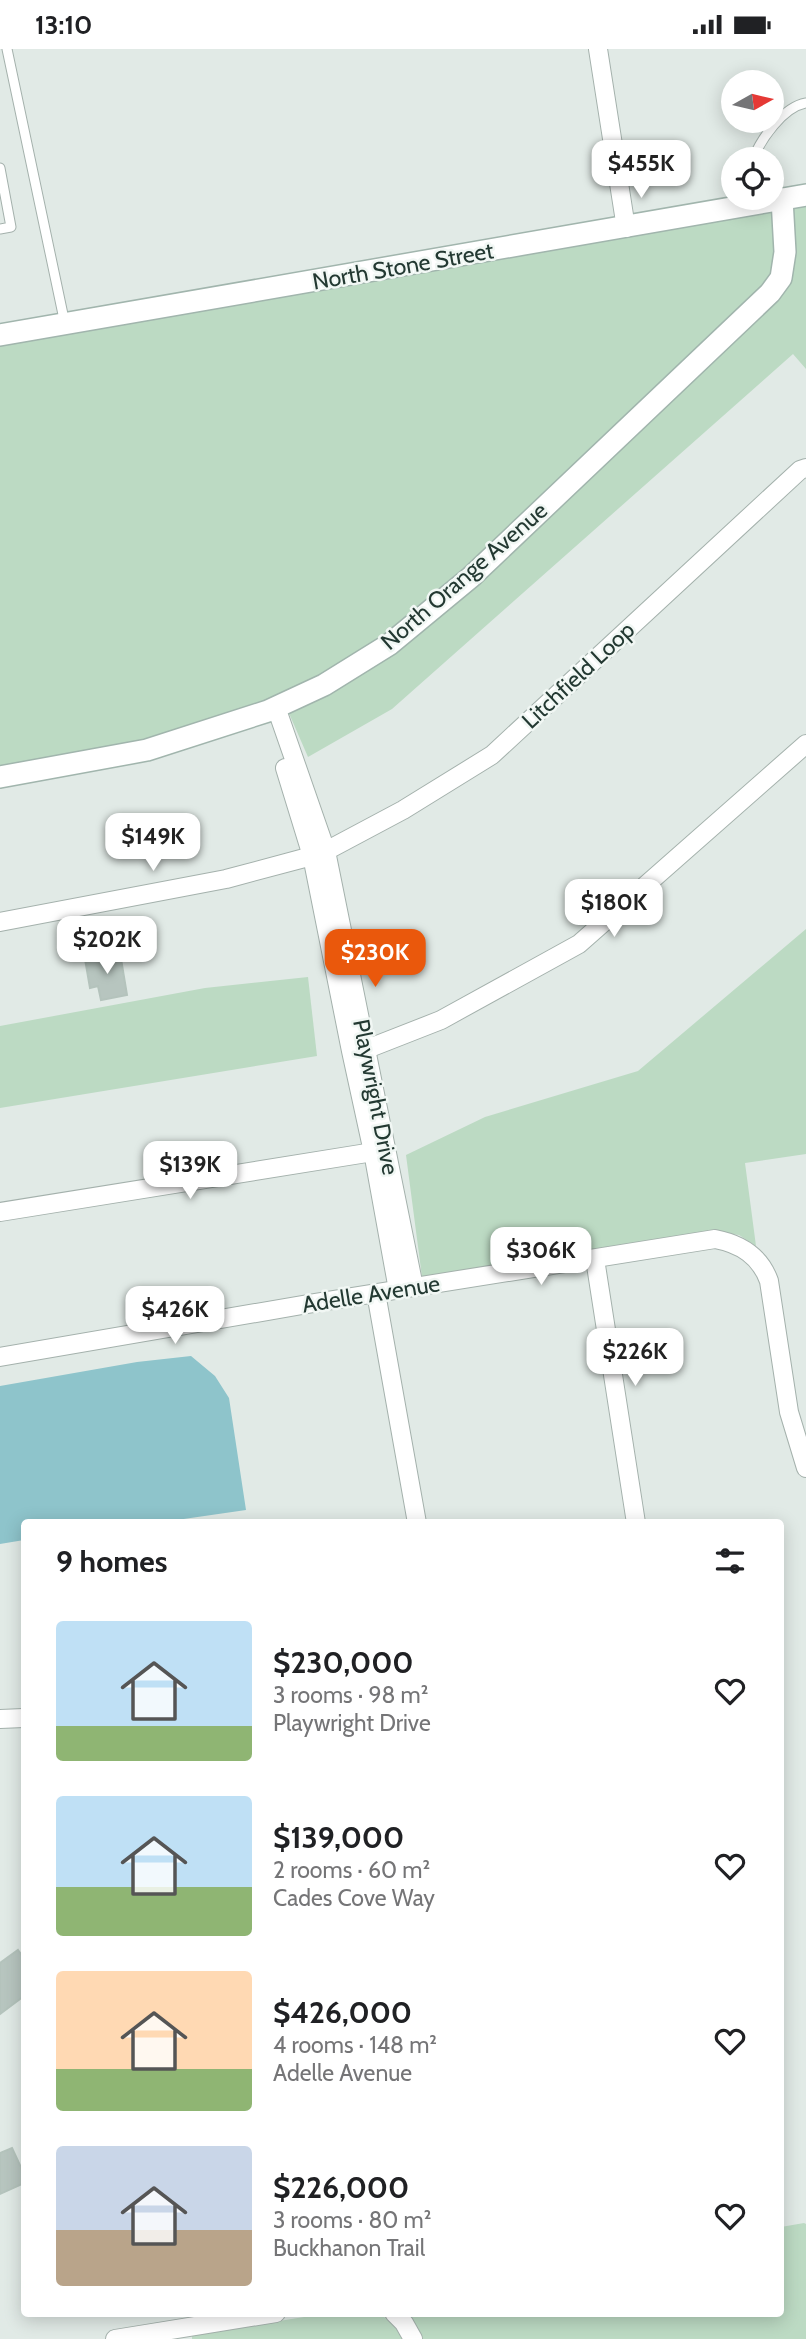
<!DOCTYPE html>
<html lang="en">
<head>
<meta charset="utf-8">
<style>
	:root { --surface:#fff; --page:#f2f2f2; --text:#202124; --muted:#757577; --accent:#ea580c }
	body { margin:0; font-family:Cabin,sans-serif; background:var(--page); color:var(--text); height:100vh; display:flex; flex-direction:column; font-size:26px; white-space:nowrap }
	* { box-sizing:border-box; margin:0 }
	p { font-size:23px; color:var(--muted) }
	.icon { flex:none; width:38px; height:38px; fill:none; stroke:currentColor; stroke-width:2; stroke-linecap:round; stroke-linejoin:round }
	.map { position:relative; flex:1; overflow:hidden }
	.panel { position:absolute; left:21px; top:1470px; width:763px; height:798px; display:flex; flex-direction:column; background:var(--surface); border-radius:7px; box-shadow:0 4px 18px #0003 }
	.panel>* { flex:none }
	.needle { width:46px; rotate:82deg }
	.tools { position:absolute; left:721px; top:21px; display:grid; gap:14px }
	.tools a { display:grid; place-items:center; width:63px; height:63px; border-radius:50%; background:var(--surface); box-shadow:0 4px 18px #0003; font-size:35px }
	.price { position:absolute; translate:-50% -60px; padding:0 16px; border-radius:14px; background:#fff; color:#222; font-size:23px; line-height:46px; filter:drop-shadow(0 2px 4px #0008) }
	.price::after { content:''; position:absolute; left:50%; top:42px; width:21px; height:16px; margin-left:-10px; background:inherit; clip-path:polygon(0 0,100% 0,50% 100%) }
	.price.on { background:var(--accent); color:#fff }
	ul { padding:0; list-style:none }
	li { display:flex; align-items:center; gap:21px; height:175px; padding:0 35px }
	li span { display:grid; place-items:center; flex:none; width:196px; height:140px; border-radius:7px; color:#555 }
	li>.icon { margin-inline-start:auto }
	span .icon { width:84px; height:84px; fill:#fffc; stroke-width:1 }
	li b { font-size:30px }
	h2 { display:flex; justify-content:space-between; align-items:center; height:84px; padding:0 35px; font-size:30px }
	.status { display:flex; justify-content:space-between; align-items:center; height:49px; padding:0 35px; background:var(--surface); direction:ltr }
	.status svg { height:19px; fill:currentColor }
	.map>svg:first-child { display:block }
	.green { fill:#bcdac3 }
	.water { fill:#8ec4cb }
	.building { fill:#b7c5bf; stroke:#b4c3bc; stroke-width:2 }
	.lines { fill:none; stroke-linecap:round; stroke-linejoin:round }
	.lane-casing { stroke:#a4b1ac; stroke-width:11 }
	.street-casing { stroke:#a4b1ac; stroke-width:20 }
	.secondary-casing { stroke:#a1b5ad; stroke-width:24 }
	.lane { stroke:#fff; stroke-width:9 }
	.street { stroke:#fff; stroke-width:18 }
	.secondary { stroke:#fff; stroke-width:21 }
	.labels { text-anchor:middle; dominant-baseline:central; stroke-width:5; stroke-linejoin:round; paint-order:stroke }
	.street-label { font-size:23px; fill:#233932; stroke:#f1f7f4 }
</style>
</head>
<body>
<div class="status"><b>13:10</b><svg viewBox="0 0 49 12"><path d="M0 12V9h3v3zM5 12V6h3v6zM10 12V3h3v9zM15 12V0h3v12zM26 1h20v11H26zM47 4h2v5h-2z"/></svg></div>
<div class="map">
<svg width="806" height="2290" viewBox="0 0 806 2290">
	<rect width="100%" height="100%" fill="#e1eae6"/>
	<g class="green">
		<path d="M806,155V320L793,305L392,660L308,708L288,662L329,643L777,250L792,157Z"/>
		<path d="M773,160C774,188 779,216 763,239L464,522L384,588L319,629L272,651L145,693L0,719V294Z"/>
		<path d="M806,880V1105L745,1114L756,1197L739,1186L713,1182L422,1228L406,1106L485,1068L638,1022Z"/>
		<path d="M308,928L317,1007L0,1059V977L205,939Z"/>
		<path d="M804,2174L806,2175V2290H423L412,2270L407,2265L780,2264L781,2178Z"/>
		<path d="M329,2264L382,2266L396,2279L402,2290H192V2286Z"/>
	</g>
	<path class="water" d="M191,1307L215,1327L229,1349L246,1461L156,1474H24V1491L0,1495V1337L137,1313Z"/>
	<g class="building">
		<path d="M89,890L91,907L73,910L70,893Z"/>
		<path d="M120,904L127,946L101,951L98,937L90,939L85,910Z"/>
		<path d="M18,1901L24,1909V1947L0,1965V1914Z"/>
		<path d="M12,2099L24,2125V2134L0,2145V2104Z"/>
	</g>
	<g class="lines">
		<g class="lane-casing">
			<g id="lane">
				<path d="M7,0L65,275"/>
				<path d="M753,110C761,90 783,58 806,54"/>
				<path d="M0,119L11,178L0,180"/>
			</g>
		</g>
		<g class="street-casing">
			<g id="street">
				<path d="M598,0L626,179"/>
				<path d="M276,658L326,802L414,1238"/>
				<path d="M285,719L312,807L351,1002L373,1103L398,1241"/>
				<path d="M326,802L403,761L492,706L800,421L806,419"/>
				<path d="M0,873L226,830L312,807"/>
				<path d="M357,1001L367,1000L441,971L579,895L806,695"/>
				<path d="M0,1163L373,1103"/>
				<path d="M595,1210L636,1474"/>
				<path d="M376,1244L417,1474"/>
				<path d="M0,1308L308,1255L715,1190C741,1195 760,1207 769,1232L789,1363L806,1419"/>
				<path d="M0,1670L24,1669"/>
				<path d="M394,2264L404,2274L413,2290"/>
				<path d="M115,2290L276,2264"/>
			</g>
		</g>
		<g class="secondary-casing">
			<g id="secondary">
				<path d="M0,286L806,146"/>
				<path d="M0,728L147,701L268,662L324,636L390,595L471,528L770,244L781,229L785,203L782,150"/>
			</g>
		</g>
		<use href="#lane" class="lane"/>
		<use href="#street" class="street"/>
		<use href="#secondary" class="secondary"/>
	</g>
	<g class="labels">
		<g class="street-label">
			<text transform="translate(403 217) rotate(-10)">North Stone Street</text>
			<text transform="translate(464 527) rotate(-41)">North Orange Avenue</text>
			<text transform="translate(578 626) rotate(-43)">Litchfield Loop</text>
			<text transform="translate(376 1048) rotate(79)">Playwright Drive</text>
			<text transform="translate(371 1245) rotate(-9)">Adelle Avenue</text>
		</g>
	</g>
</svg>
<div class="tools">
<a><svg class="needle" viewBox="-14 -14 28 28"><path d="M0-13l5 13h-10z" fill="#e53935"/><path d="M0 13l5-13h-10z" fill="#757577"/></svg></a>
<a><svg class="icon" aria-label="locate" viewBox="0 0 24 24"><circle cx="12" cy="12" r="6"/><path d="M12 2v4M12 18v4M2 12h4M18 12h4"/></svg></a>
</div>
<b class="price" style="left:641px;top:151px">$455K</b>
<b class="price" style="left:153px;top:824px">$149K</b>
<b class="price" style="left:614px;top:890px">$180K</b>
<b class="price" style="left:107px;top:927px">$202K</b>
<b class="price on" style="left:375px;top:940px">$230K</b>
<b class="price" style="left:190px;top:1152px">$139K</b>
<b class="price" style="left:541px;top:1238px">$306K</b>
<b class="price" style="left:175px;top:1297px">$426K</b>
<b class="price" style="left:635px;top:1339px">$226K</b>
<section class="panel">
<h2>9 homes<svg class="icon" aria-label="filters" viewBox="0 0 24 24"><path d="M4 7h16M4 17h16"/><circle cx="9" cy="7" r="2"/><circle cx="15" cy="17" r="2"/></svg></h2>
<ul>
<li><span style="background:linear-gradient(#bfe0f5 75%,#8fb573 0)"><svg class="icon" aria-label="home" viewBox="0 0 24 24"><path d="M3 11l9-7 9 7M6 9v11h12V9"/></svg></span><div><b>$230,000</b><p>3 rooms · 98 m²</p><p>Playwright Drive</p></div><svg class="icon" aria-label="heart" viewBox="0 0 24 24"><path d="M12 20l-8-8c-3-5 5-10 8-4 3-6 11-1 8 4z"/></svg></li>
<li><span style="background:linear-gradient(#bfe0f5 65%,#8fb573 0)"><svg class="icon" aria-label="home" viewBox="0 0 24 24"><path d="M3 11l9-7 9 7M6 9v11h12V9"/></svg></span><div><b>$139,000</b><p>2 rooms · 60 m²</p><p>Cades Cove Way</p></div><svg class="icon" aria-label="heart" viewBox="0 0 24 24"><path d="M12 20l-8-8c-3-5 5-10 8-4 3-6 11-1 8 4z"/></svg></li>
<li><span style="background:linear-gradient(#ffd9b3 70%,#8fb573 0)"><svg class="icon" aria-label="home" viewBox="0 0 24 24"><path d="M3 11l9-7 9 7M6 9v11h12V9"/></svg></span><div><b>$426,000</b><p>4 rooms · 148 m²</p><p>Adelle Avenue</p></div><svg class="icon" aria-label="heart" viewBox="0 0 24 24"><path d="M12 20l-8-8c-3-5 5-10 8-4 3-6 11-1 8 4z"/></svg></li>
<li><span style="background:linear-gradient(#c9d6e8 60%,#b9a48a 0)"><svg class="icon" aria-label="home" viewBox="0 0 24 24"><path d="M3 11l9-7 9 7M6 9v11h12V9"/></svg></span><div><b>$226,000</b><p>3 rooms · 80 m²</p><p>Buckhanon Trail</p></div><svg class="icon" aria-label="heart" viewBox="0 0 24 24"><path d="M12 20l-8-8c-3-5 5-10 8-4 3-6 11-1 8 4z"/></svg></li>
</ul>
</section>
</div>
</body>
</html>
